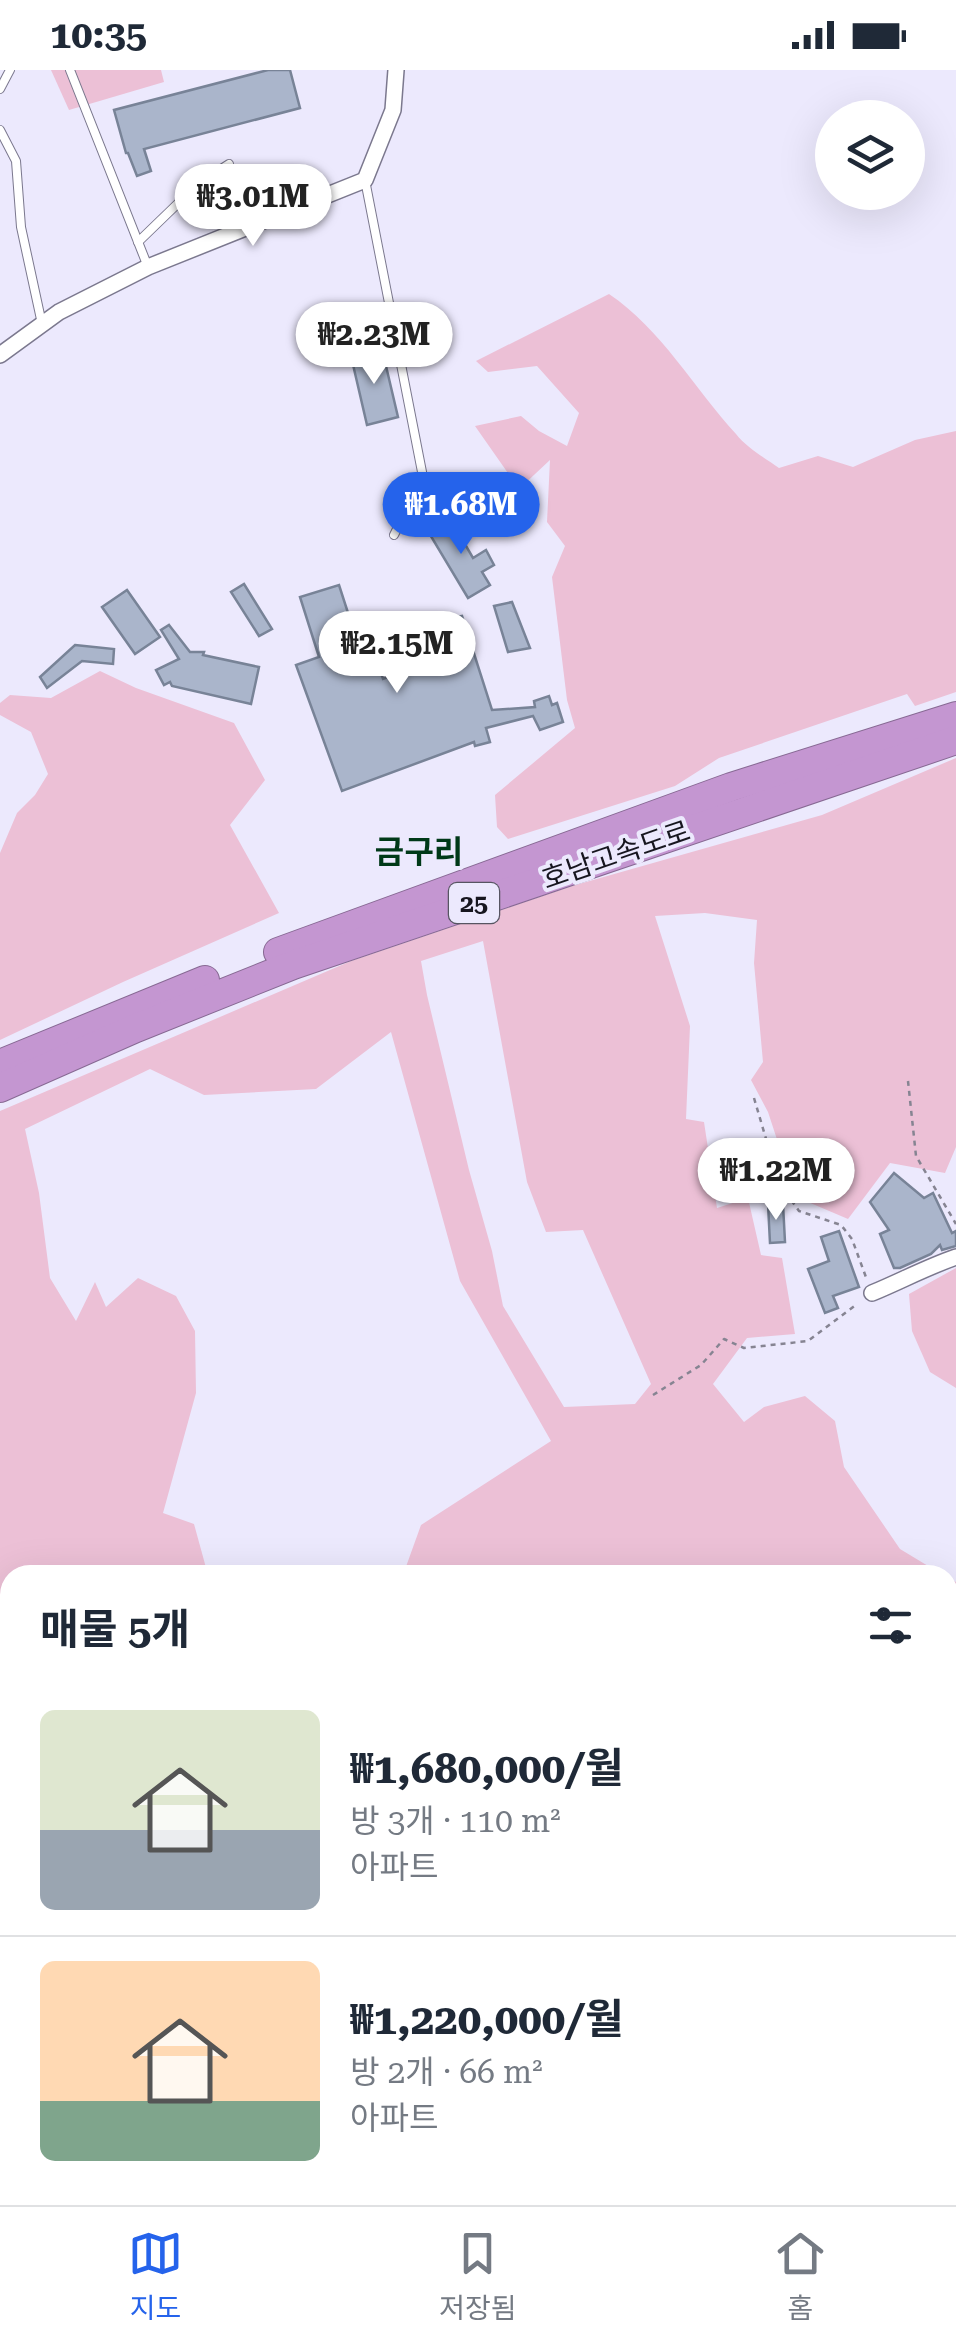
<!DOCTYPE html>
<html lang="ko">
<head>
<meta charset="utf-8">
<style>
	:root { --surface:#fff; --page:#f2f2f3; --text:#1f2937; --muted:#747a83; --line:#e0e1e3; --accent:#2563eb }
	body { margin:0; font-family:"Roboto Serif","Noto Sans KR",serif; background:var(--page); color:var(--text); height:100vh; display:flex; flex-direction:column; font-size:38px; white-space:nowrap }
	* { box-sizing:border-box; margin:0 }
	p { font-size:32px; color:var(--muted) }
	.icon { flex:none; width:55px; height:55px; fill:none; stroke:currentColor; stroke-width:2; stroke-linecap:round; stroke-linejoin:round }
	.map { position:relative; flex:1; overflow:hidden }
	.panel { position:absolute; left:0px; top:1495px; width:958px; height:640px; display:flex; flex-direction:column; background:var(--surface); border-radius:30px 30px 0 0; box-shadow:0 10px 40px #0002 }
	.panel>* { flex:none }
	.tools { position:absolute; left:815px; top:30px; display:grid; gap:20px }
	.tools a { display:grid; place-items:center; width:110px; height:110px; border-radius:50%; background:var(--surface); box-shadow:0 10px 40px #0002; font-size:50px }
	.price { position:absolute; translate:-50% -85px; padding:0 22px; border-radius:35px; background:#fff; color:#222; font-size:32px; line-height:65px; filter:drop-shadow(0 2px 5px #0008) }
	.price::after { content:''; position:absolute; left:50%; top:60px; width:30px; height:22px; margin-left:-15px; background:inherit; clip-path:polygon(0 0,100% 0,50% 100%) }
	.price.active { background:var(--accent); color:#fff }
	ul { padding:0; list-style:none }
	li { display:flex; align-items:center; gap:30px; height:250px; padding:0 40px }
	li+li { border-top:2px solid var(--line) }
	li span { display:grid; place-items:center; flex:none; width:280px; height:200px; border-radius:15px; color:#555 }
	li>.icon { margin-inline-start:auto }
	span .icon { width:120px; height:120px; fill:#fffc; stroke-width:1 }
	li b { font-size:42px }
	h2 { display:flex; justify-content:space-between; align-items:center; height:120px; padding:0 40px; font-size:42px }
	.status { display:flex; justify-content:space-between; align-items:center; height:70px; padding:0 50px; background:var(--surface); direction:ltr }
	.status svg { height:28px; fill:currentColor }
	.tab-bar { display:flex; justify-content:space-around; align-items:center; height:140px; border-top:2px solid var(--line); background:var(--surface); font-size:28px; color:var(--muted) }
	.tab-bar a { display:grid; justify-items:center; gap:5px }
	.tab-bar .active { color:var(--accent) }
	.map>svg:first-child { display:block }
	.green { fill:#ecc0d6; fill-rule:evenodd }
	.building { fill:#aab5cb; stroke:#788397; stroke-width:2.5 }
	.lines { fill:none; stroke-linecap:round; stroke-linejoin:round }
	.service-casing { stroke:#7b788e; stroke-width:10 }
	.minor-casing { stroke:#7b788e; stroke-width:18 }
	.primary-casing { stroke:#876993; stroke-width:25 }
	.motorway-casing { stroke:#876993; stroke-width:30 }
	.path { stroke:#868492; stroke-width:2.5; stroke-dasharray:5 5; stroke-linecap:butt }
	.service { stroke:#fff; stroke-width:8 }
	.minor { stroke:#fff; stroke-width:15 }
	.primary { stroke:#dcc0e3; stroke-width:22 }
	.motorway { stroke:#c496d1; stroke-width:28 }
	.labels { text-anchor:middle; dominant-baseline:central; stroke-width:8; stroke-linejoin:round; paint-order:stroke }
	.shield { fill:#ece9fd; stroke:#575562; stroke-width:2.5 }
	.shield-label { font-size:25px; font-weight:bold; fill:#17161f }
	.street-label { font-size:28px; fill:#17161f; stroke:#ece9fd }
	.quarter-label { font-size:32px; font-weight:bold; fill:#003918; stroke:#ece9fd }
</style>
</head>
<body>
<div class="status"><b>10:35</b><svg viewBox="0 0 49 12"><path d="M0 12V9h3v3zM5 12V6h3v6zM10 12V3h3v9zM15 12V0h3v12zM26 1h20v11H26zM47 4h2v5h-2z"/></svg></div>
<div class="map">
<svg width="956" height="2135" viewBox="0 0 956 2135">
	<rect width="100%" height="100%" fill="#ece9fd"/>
	<g class="green">
		<path d="M51,0H161L164,12L69,40Z"/>
		<path d="M609,224C661,259 694,318 736,364C747,378 765,388 779,398L818,386L853,397L915,370L956,361V622L915,636L907,624L719,688L675,716L508,769L497,757L495,725L575,658L567,630L552,507L565,476L547,452L550,390L519,419L475,356L521,346L539,361L567,376L579,343L537,296L488,302L476,291Z"/>
		<path d="M100,601L136,618L234,653L265,710L230,755L279,843L123,912L0,970V783L17,743L35,725L48,704L31,662L0,645V633L10,625L51,628Z"/>
		<path d="M956,688V1077L945,1103L890,1093L848,1149L808,1132L788,1103L768,1042L751,1010L763,992L754,893L757,850L705,843L655,846L690,956L686,1049L704,1052L717,1138L748,1128L761,1185L782,1188L795,1264L747,1268L713,1314L744,1352L764,1337L805,1326L835,1351L844,1397L900,1479L943,1505H403L421,1455L551,1371L460,1211L391,962L316,1019L204,1025L150,999L25,1059L39,1123L50,1208L76,1251L95,1212L106,1237L138,1208L176,1226L195,1261L196,1323L163,1443L194,1454L208,1505H10V1588L0,1545V1041L351,891L572,816L822,745ZM483,871L527,1112L546,1162L583,1160L651,1314L635,1334L564,1337L503,1236L492,1181L469,1100L427,925L421,891Z"/>
		<path d="M956,1198V1318L930,1302L912,1261L909,1224Z"/>
		<path d="M948,1508L956,1512V1730H948Z"/>
		<path d="M0,1774H10V1940L0,1941Z"/>
		<path d="M948,1788H956V1951L948,1977Z"/>
		<path d="M948,2077L954,2082L956,2081V2135H612L597,2125H948Z"/>
		<path d="M197,2125H307L313,2135H196Z"/>
	</g>
	<g class="building">
		<path d="M268,0H290L300,38L144,79L151,101L137,106L128,83H126L114,40Z"/>
		<path d="M382,279L398,347L367,355L351,286Z"/>
		<path d="M448,445L473,488L486,480L494,495L482,502L490,515L468,528L426,458Z"/>
		<path d="M244,514L272,559L259,566L231,522Z"/>
		<path d="M339,515L358,574L370,570L383,609L418,596L417,565L438,560L436,551L462,546L492,640L535,637L534,631L549,626L552,635L557,633L563,652L540,660L533,646L486,658L490,672L475,676L474,672L342,721L296,595L319,587L300,527Z"/>
		<path d="M127,520L160,567L135,584L102,537Z"/>
		<path d="M512,532L530,578L508,582L494,536Z"/>
		<path d="M169,555L190,582H204L203,585L259,597L251,634L172,616L170,612L164,615L156,600L179,589L161,560Z"/>
		<path d="M75,575L114,579L113,594L82,591L47,618L40,607Z"/>
		<path d="M894,1103L924,1128L933,1123L952,1163L956,1161V1176L942,1180L940,1175L931,1184L900,1198H894L880,1164L889,1160L870,1132Z"/>
		<path d="M768,1134H783L785,1172L770,1173Z"/>
		<path d="M839,1161L859,1217L833,1226L838,1238L825,1243L808,1199L829,1191L821,1167Z"/>
	</g>
	<g class="lines">
		<g class="service-casing">
			<g id="service">
				<path d="M70,0L148,197"/>
				<path d="M0,19L10,0"/>
				<path d="M0,60L16,91L21,157L42,254"/>
				<path d="M365,110L423,407L394,465"/>
				<path d="M138,172L198,114L229,94"/>
			</g>
		</g>
		<g class="minor-casing">
			<g id="minor">
				<path d="M0,285L59,242L148,197L365,110L393,40L396,0"/>
				<path d="M872,1223C901,1211 927,1197 956,1187"/>
			</g>
		</g>
		<g class="primary-casing">
			<g id="primary">
				<path d="M0,1724H10"/>
				<path d="M948,1741H956"/>
				<path d="M0,1744H10"/>
				<path d="M948,1763H956"/>
			</g>
		</g>
		<g class="motorway-casing">
			<g id="motorway">
				<path d="M278,882L731,717L956,646"/>
				<path d="M0,994L205,910"/>
				<path d="M0,1018L136,958L293,895L956,670"/>
			</g>
		</g>
		<g class="path">
			<path d="M908,1011L916,1086L956,1154"/>
			<path d="M754,1028L779,1113L799,1141L841,1155L852,1169L867,1210"/>
			<path d="M653,1325L701,1295L724,1269L744,1278L808,1271L857,1234"/>
			<path d="M0,1674L10,1675"/>
			<path d="M0,1770L10,1769"/>
			<path d="M281,2125L292,2135"/>
		</g>
		<use href="#service" class="service"/>
		<use href="#minor" class="minor"/>
		<use href="#primary" class="primary"/>
		<use href="#motorway" class="motorway"/>
	</g>
	<g class="labels">
		<rect class="shield" x="449" y="813" width="50" height="40" rx="8"/>
		<g class="shield-label">
			<text x="474" y="833">25</text>
		</g>
		<g class="street-label">
			<text transform="translate(616 785) rotate(-19)">호남고속도로</text>
		</g>
		<g class="quarter-label">
			<text x="419" y="782">금구리</text>
		</g>
	</g>
</svg>
<div class="tools">
<a><svg class="icon" aria-label="layers" viewBox="0 0 24 24"><path d="M12 4l9 5-9 5-9-5zM3 14l9 5 9-5"/></svg></a>
</div>
<b class="price" style="left:253px;top:179px">₩3.01M</b>
<b class="price" style="left:374px;top:317px">₩2.23M</b>
<b class="price active" style="left:461px;top:487px">₩1.68M</b>
<b class="price" style="left:397px;top:626px">₩2.15M</b>
<b class="price" style="left:776px;top:1153px">₩1.22M</b>
<section class="panel">
<h2>매물 5개<svg class="icon" aria-label="filters" viewBox="0 0 24 24"><path d="M4 7h16M4 17h16"/><circle cx="9" cy="7" r="2"/><circle cx="15" cy="17" r="2"/></svg></h2>
<ul>
<li><span style="background:linear-gradient(#dfe7d0 60%,#9aa5b1 0)"><svg class="icon" aria-label="home" viewBox="0 0 24 24"><path d="M3 11l9-7 9 7M6 9v11h12V9"/></svg></span><div><b>₩1,680,000/월</b><p>방 3개 · 110 m²</p><p>아파트</p></div></li>
<li><span style="background:linear-gradient(#ffd9b3 70%,#7fa58c 0)"><svg class="icon" aria-label="home" viewBox="0 0 24 24"><path d="M3 11l9-7 9 7M6 9v11h12V9"/></svg></span><div><b>₩1,220,000/월</b><p>방 2개 · 66 m²</p><p>아파트</p></div></li>
</ul>
</section>
</div>
<nav class="tab-bar">
<a class="active"><svg class="icon" aria-label="map" viewBox="0 0 24 24"><path d="M3 6l6-2 6 2 6-2v14l-6 2-6-2-6 2zM9 4v14M15 6v14"/></svg>지도</a>
<a><svg class="icon" aria-label="saved" viewBox="0 0 24 24"><path d="M7 4h10v16l-5-4-5 4z"/></svg>저장됨</a>
<a><svg class="icon" aria-label="home" viewBox="0 0 24 24"><path d="M3 11l9-7 9 7M6 9v11h12V9"/></svg>홈</a>
</nav>
</body>
</html>
